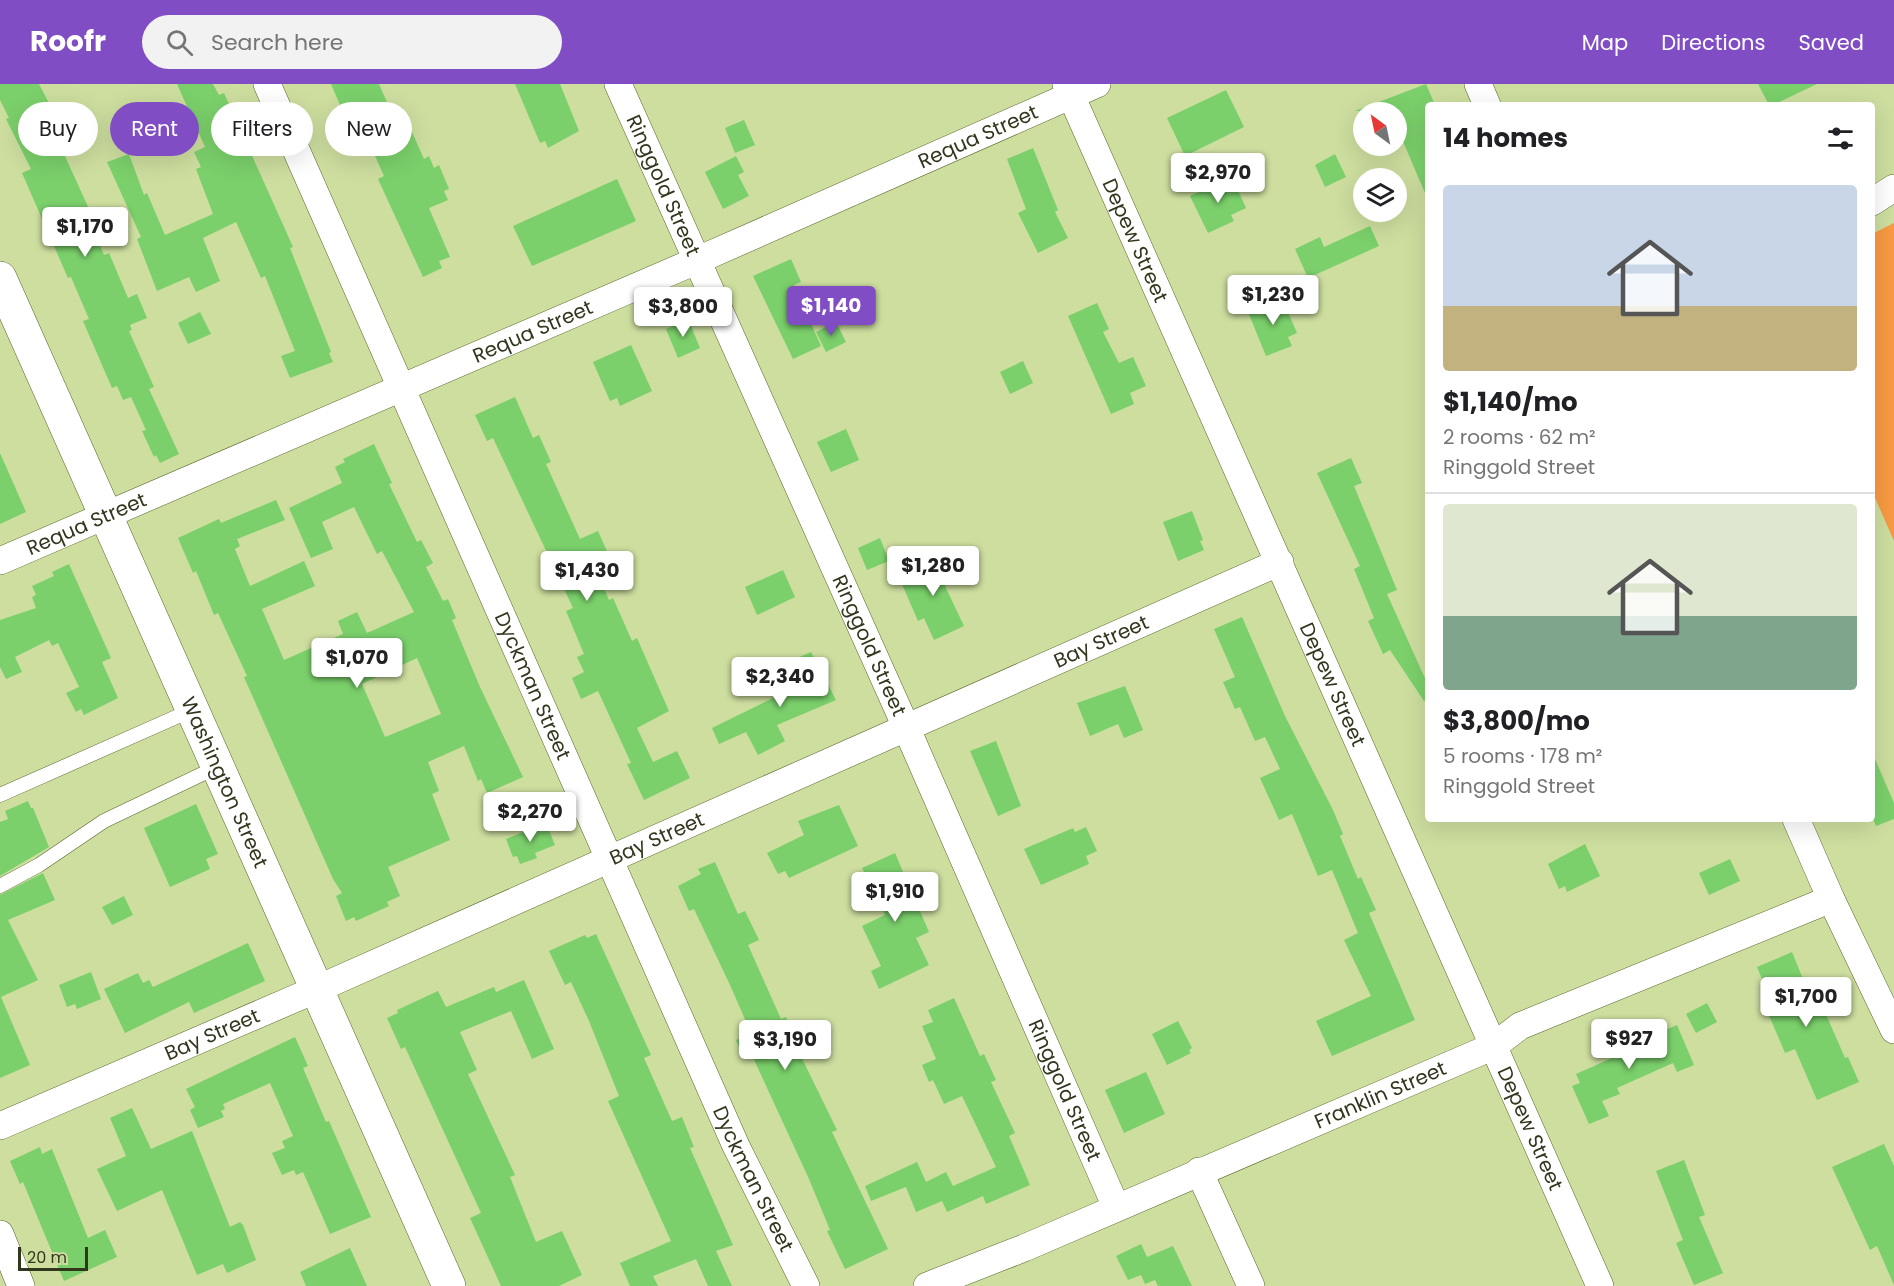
<!DOCTYPE html>
<html lang="en">
<head>
<meta charset="utf-8">
<style>
	:root { --surface:#fff; --page:#f2f2f2; --text:#202124; --muted:#757577; --line:#e0e0e0; --accent:#814dc5 }
	body { margin:0; font-family:Poppins,sans-serif; background:var(--page); color:var(--text); height:100vh; display:flex; flex-direction:column; font-size:22px; white-space:nowrap }
	* { box-sizing:border-box; margin:0 }
	p { font-size:20px; color:var(--muted) }
	.icon { flex:none; width:33px; height:33px; fill:none; stroke:currentColor; stroke-width:2; stroke-linecap:round; stroke-linejoin:round }
	.map { position:relative; flex:1; overflow:hidden }
	.sheet { position:absolute; left:1425px; top:18px; width:450px; height:720px; display:flex; flex-direction:column; background:var(--surface); border-radius:6px; box-shadow:0 6px 24px #0002 }
	.sheet>* { flex:none }
	.hud { position:absolute; left:18px; top:18px; width:570px; height:54px; display:flex; gap:12px }
	.needle { width:39px; rotate:327deg }
	.fabs { position:absolute; left:1353px; top:18px; display:grid; gap:12px }
	.fabs a { display:grid; place-items:center; width:54px; height:54px; border-radius:50%; background:var(--surface); box-shadow:0 6px 24px #0002; font-size:30px }
	.scale { position:absolute; left:18px; bottom:15px; width:70px; box-sizing:border-box; padding-left:6px; border:3px solid #30371d; border-top:0; font-size:16px; line-height:21px; white-space:nowrap; color:#30371d; -webkit-text-stroke:4px #cdde9f; paint-order:stroke }
	.price { position:absolute; translate:-50% -51px; padding:0 14px; border-radius:6px; background:#fff; color:#222; font-size:20px; line-height:39px; filter:drop-shadow(0 2px 3px #0008) }
	.price::after { content:''; position:absolute; left:50%; top:36px; width:18px; height:14px; margin-left:-9px; background:inherit; clip-path:polygon(0 0,100% 0,50% 100%) }
	.price.active { background:var(--accent); color:#fff }
	ul { padding:0; list-style:none }
	li { display:grid; align-content:center; gap:12px; height:318px; padding:0 18px }
	li+li { border-top:2px solid var(--line) }
	li span { display:grid; place-items:center; height:186px; border-radius:6px; color:#555 }
	li>.icon { margin-inline-start:auto }
	span .icon { width:108px; height:108px; fill:#fffc; stroke-width:1 }
	li b { font-size:26px }
	h2 { display:flex; justify-content:space-between; align-items:center; height:72px; padding:0 18px; font-size:26px }
	.tag { padding:0 21px; border-radius:27px; background:var(--surface); box-shadow:0 6px 24px #0002; font-size:21px; line-height:54px }
	.tag.active { background:var(--accent); color:#fff }
	header { display:flex; align-items:center; gap:36px; box-sizing:border-box; height:84px; padding:0 30px; background:var(--accent); color:#fff }
	header strong { font-size:28px }
	nav { display:flex; gap:33px; margin-inline-start:auto; font-size:21px }
	.search { width:420px; height:54px; background:var(--page); display:flex; align-items:center; gap:15px; box-sizing:border-box; padding:0 21px; border-radius:33px; color:var(--muted); font-size:22px }
	.map>svg:first-child { display:block }
	.green { fill:#f79a42 }
	.building { fill:#7bd06b; fill-rule:evenodd }
	.lines { fill:none; stroke-linecap:round; stroke-linejoin:round }
	.service-casing { stroke:#566428; stroke-width:15 }
	.minor-casing { stroke:#566428; stroke-width:28 }
	.tertiary-casing { stroke:#566428; stroke-width:34 }
	.service { stroke:#fff; stroke-width:14 }
	.minor { stroke:#fff; stroke-width:27 }
	.tertiary { stroke:#fff; stroke-width:33 }
	.labels { text-anchor:middle; dominant-baseline:central; stroke-width:4.5; stroke-linejoin:round; paint-order:stroke }
	.street-label { font-size:20px; fill:#30371d; stroke:#cdde9f }
</style>
</head>
<body>
<header>
<strong>Roofr</strong>
<div class="search"><svg class="icon" aria-label="search" viewBox="0 0 24 24"><circle cx="10" cy="10" r="6"/><path d="M15 15l6 6"/></svg>Search here</div>
<nav><a>Map</a><a>Directions</a><a>Saved</a></nav>
</header>
<div class="map">
<svg width="1894" height="1202" viewBox="0 0 1894 1202">
	<rect width="100%" height="100%" fill="#cdde9f"/>
	<path class="green" d="M1894,139V457L1872,407V150Z"/>
	<g class="building">
		<path d="M0,0H39L53,27L48,29L56,47L54,48L95,138L91,140L104,171L109,169L128,214L137,210L147,234L130,241L132,246L129,247L154,303L149,305L179,370L160,379L156,371L154,373L142,347L146,346L131,313L123,316L117,302L112,304L83,237L89,235L71,193L68,194L22,89L31,85L6,35L9,34L0,16Z"/>
		<path d="M177,0H213L219,11L224,9L293,163L290,164L331,268L329,269L333,278L290,294L281,272L295,267L265,192L261,194L236,138L203,154L220,197L196,208L189,193L157,207L137,155L141,153L107,78L129,70L144,111L147,109L165,151L213,130L196,85L201,83L194,68L205,63Z"/>
		<path d="M331,0H379L394,34L404,30L424,75L429,72L434,84L439,81L449,105L444,107L448,116L429,124L450,173L439,177L442,184L423,193L378,95L384,92L363,45L352,49Z"/>
		<path d="M515,0H560L579,47L548,64L545,57L540,59Z"/>
		<path d="M1426,0L1435,21H1428V116L1396,41V28L1355,27Z"/>
		<path d="M1758,0H1817L1773,21H1769Z"/>
		<path d="M1226,6L1244,43L1185,72L1167,34Z"/>
		<path d="M744,36L755,61L735,69L725,44Z"/>
		<path d="M1033,64L1058,126L1055,128L1068,154L1038,169L1018,129L1026,125L1007,75Z"/>
		<path d="M1335,70L1346,93L1325,103L1315,81Z"/>
		<path d="M736,72L744,88L738,91L749,112L723,125L705,88Z"/>
		<path d="M1232,93L1246,124L1231,131L1234,137L1208,149L1190,112Z"/>
		<path d="M617,95L636,137L532,182L513,142Z"/>
		<path d="M1370,142L1379,162L1308,194L1295,165L1320,153L1324,163Z"/>
		<path d="M791,175L801,198L794,201L821,262L793,275L753,192Z"/>
		<path d="M1282,214L1297,249L1288,253L1292,262L1266,272L1248,228Z"/>
		<path d="M1097,219L1109,245L1103,248L1119,279L1133,273L1146,302L1130,309L1134,320L1111,330L1068,232Z"/>
		<path d="M200,228L211,250L188,260L178,239Z"/>
		<path d="M688,235L700,264L678,274L666,245Z"/>
		<path d="M836,238L846,258L826,268L816,248Z"/>
		<path d="M631,261L652,307L620,322L617,314L610,317L593,278Z"/>
		<path d="M1023,277L1033,299L1010,310L1000,288Z"/>
		<path d="M515,313L533,354L539,351L551,378L546,380L580,455L598,447L610,474L594,481L609,516L613,514L632,557L637,554L669,627L637,644L653,678L677,667L690,694L644,716L627,680L631,679L598,607L581,615L572,594L584,588L577,573L584,570L566,527L573,524L493,354L487,357L475,331Z"/>
		<path d="M846,345L859,376L831,388L817,358Z"/>
		<path d="M374,360L392,399L389,400L417,458L421,456L433,479L426,483L443,517L448,515L456,534L452,536L480,603L523,693L487,709L481,695L478,697L464,662L428,678L439,707L432,710L450,756L388,783L400,812L387,818L389,822L356,837L354,833L346,837L336,812L342,809L333,795L244,593L247,592L218,529L214,531L196,487L193,489L178,454L219,435L221,439L276,416L285,436L237,455L240,462L235,465L250,502L304,477L315,502L262,525L284,576L343,550L338,537L357,528L367,549L414,528L382,467L377,470L354,423L322,438L333,465L311,474L289,424L342,399L335,383L345,378L343,375ZM417,574L441,630L385,653L362,600Z"/>
		<path d="M0,369L26,428L0,440Z"/>
		<path d="M1351,374L1362,399L1354,402L1397,506L1387,510L1428,601V614L1424,617L1390,566L1383,570L1368,537L1374,534L1354,485L1360,482L1317,389Z"/>
		<path d="M1192,427L1203,456L1200,457L1204,466L1178,477L1163,438Z"/>
		<path d="M880,454L889,477L867,486L858,464Z"/>
		<path d="M950,476L959,496L945,502L964,542L934,556L924,534L918,537L898,491L929,477L932,484Z"/>
		<path d="M69,480L111,574L102,578L118,614L84,631L81,625L76,628L66,609L79,603L58,559L52,562L49,556L15,573L22,588L6,595L0,583V536L36,524L32,513L36,511L32,502L54,492L52,488Z"/>
		<path d="M783,486L795,513L757,531L745,503Z"/>
		<path d="M1242,533L1285,632L1333,726L1343,750L1340,752L1358,795L1361,793L1376,826L1369,829L1415,936L1332,972L1316,937L1371,912L1344,856L1358,849L1332,786L1318,792L1292,730L1279,736L1260,694L1280,685L1265,653L1255,657L1240,623L1235,625L1223,598L1235,593L1214,545Z"/>
		<path d="M811,568L836,616L777,641L785,657L758,671L746,648L719,660L712,644L798,602L788,578Z"/>
		<path d="M1125,602L1143,646L1124,654L1118,640L1090,652L1077,619Z"/>
		<path d="M996,657L1021,722L998,732L970,667Z"/>
		<path d="M1872,668L1894,719V735L1876,742L1872,732Z"/>
		<path d="M28,717L31,724H33L49,763L0,792V738L8,735L5,727Z"/>
		<path d="M196,720L218,770L206,775L210,785L170,803L144,744Z"/>
		<path d="M839,721L858,762L789,794L785,787L778,790L767,769L804,751L798,737Z"/>
		<path d="M546,739L555,761L535,769L537,774L520,780L517,772L513,773L506,755Z"/>
		<path d="M1086,743L1097,767L1086,772L1089,780L1041,801L1024,765L1073,744L1075,748Z"/>
		<path d="M1585,760L1600,792L1567,808L1565,802L1559,805L1548,780Z"/>
		<path d="M895,769L929,848L916,854L929,881L879,905L871,887L881,882L862,842L885,831L862,784Z"/>
		<path d="M1730,775L1740,797L1709,811L1699,789Z"/>
		<path d="M715,778L738,830L745,827L759,856L748,861L781,935L786,933L793,949L790,950L837,1046L832,1048L888,1165L845,1185L827,1147L830,1146L809,1095L750,967L742,970L736,956L751,949L730,901L694,825L689,827L678,802L701,790L698,785Z"/>
		<path d="M43,789L55,816L8,836L38,896L1,913L30,981L0,994V811Z"/>
		<path d="M124,812L133,831L112,841L102,823Z"/>
		<path d="M596,850L651,971L644,974L672,1037L682,1033L694,1063L690,1064L733,1161L716,1167L732,1202H708L696,1175L653,1192L658,1202H630L620,1179L671,1157L608,1017L619,1012L589,937L571,898L565,901L549,867L585,851L587,854Z"/>
		<path d="M248,859L265,897L194,929L189,918L125,949L104,905L138,889L143,899L149,896L153,903Z"/>
		<path d="M1792,868L1814,922L1821,919L1845,974L1848,973L1859,998L1817,1016L1795,965L1785,969L1768,929L1775,926L1757,883Z"/>
		<path d="M91,888L101,915L77,925L75,920L67,923L59,901Z"/>
		<path d="M524,896L554,965L532,975L511,927L460,948L477,986L468,990L515,1091L510,1093L536,1158L562,1147L582,1191L559,1202H501L470,1134L481,1129L405,963L401,965L387,934L398,929L397,926L438,907L446,923L494,903L496,908Z"/>
		<path d="M954,914L980,972L984,970L996,996L991,998L1015,1049L1009,1052L1030,1101L986,1120L983,1112L947,1128L942,1117L916,1128L906,1103L871,1117L865,1102L917,1078L926,1098L946,1088L953,1102L996,1083L962,1012L944,1020L933,996L929,998L922,981L936,975L922,942L933,938L928,926Z"/>
		<path d="M1707,919L1717,938L1696,949L1686,930Z"/>
		<path d="M1178,937L1192,964L1189,966L1191,969L1167,981L1152,950Z"/>
		<path d="M1677,941L1694,981L1677,988L1673,979L1617,1004L1620,1010L1602,1017L1609,1032L1589,1040L1572,1002L1580,999L1576,990L1628,967L1626,963Z"/>
		<path d="M295,953L308,982L303,984L326,1038L329,1037L371,1133L330,1150L303,1088L296,1091L294,1086L282,1091L272,1069L285,1064L282,1057L293,1052L270,999L223,1020L225,1025L221,1027L224,1033L198,1044L190,1026L195,1023L186,1005Z"/>
		<path d="M1146,988L1165,1030L1124,1049L1105,1006Z"/>
		<path d="M132,1024L151,1065L192,1047L230,1143L240,1138L243,1141L256,1176L227,1189L223,1180L197,1191L162,1106L117,1127L97,1085L126,1072L110,1034Z"/>
		<path d="M1884,1060L1894,1082V1201L1877,1162L1870,1166L1832,1083Z"/>
		<path d="M40,1063L42,1070L52,1065L88,1154L105,1146L117,1173L64,1197L23,1098L20,1100L10,1077Z"/>
		<path d="M1684,1076L1705,1131L1699,1133L1723,1189L1694,1201L1676,1159L1683,1156L1656,1087Z"/>
		<path d="M1141,1160L1147,1173L1173,1162L1192,1202H1158L1155,1196L1145,1200L1141,1191L1128,1196L1116,1172Z"/>
		<path d="M350,1164L367,1202H306L300,1188Z"/>
	</g>
	<g class="lines">
		<g class="service-casing">
			<g id="service">
				<path d="M0,711L192,626"/>
				<path d="M0,802L39,781L104,737L217,683"/>
			</g>
		</g>
		<g class="minor-casing">
			<g id="minor">
				<path id="s1" d="M267,0L736,1062L806,1202"/>
				<path id="s2" d="M618,0L906,643L1116,1123"/>
				<path id="s3" d="M1066,0C1243,401 1423,801 1600,1202"/>
				<path d="M1478,0L1487,21"/>
				<path d="M1872,118L1894,104"/>
				<path id="s4" d="M0,477L698,176L1097,0"/>
				<path d="M1796,735L1831,815L1894,946"/>
				<path id="s5" d="M0,1042L317,905L1280,478"/>
				<path d="M1199,1087L1251,1202"/>
				<path d="M0,1150L21,1202"/>
				<path id="s6" d="M927,1202L1024,1164L1494,962L1520,942L1831,815"/>
			</g>
		</g>
		<g class="tertiary-casing">
			<g id="tertiary">
				<path id="s7" d="M0,194L449,1202"/>
			</g>
		</g>
		<use href="#service" class="service"/>
		<use href="#minor" class="minor"/>
		<use href="#tertiary" class="tertiary"/>
	</g>
	<g class="labels">
		<g class="street-label">
			<text stroke="none"><textPath href="#s4" startOffset="1066">Requa Street</textPath></text>
			<text stroke="none"><textPath href="#s2" startOffset="111">Ringgold Street</textPath></text>
			<text stroke="none"><textPath href="#s3" startOffset="171">Depew Street</textPath></text>
			<text stroke="none"><textPath href="#s4" startOffset="580">Requa Street</textPath></text>
			<text stroke="none"><textPath href="#s4" startOffset="94">Requa Street</textPath></text>
			<text stroke="none"><textPath href="#s5" startOffset="1203">Bay Street</textPath></text>
			<text stroke="none"><textPath href="#s2" startOffset="615">Ringgold Street</textPath></text>
			<text stroke="none"><textPath href="#s3" startOffset="657">Depew Street</textPath></text>
			<text stroke="none"><textPath href="#s1" startOffset="658">Dyckman Street</textPath></text>
			<text stroke="none"><textPath href="#s7" startOffset="552">Washington Street</textPath></text>
			<text stroke="none"><textPath href="#s5" startOffset="717">Bay Street</textPath></text>
			<text stroke="none"><textPath href="#s5" startOffset="231">Bay Street</textPath></text>
			<text stroke="none"><textPath href="#s2" startOffset="1101">Ringgold Street</textPath></text>
			<text stroke="none"><textPath href="#s6" startOffset="492">Franklin Street</textPath></text>
			<text stroke="none"><textPath href="#s3" startOffset="1143">Depew Street</textPath></text>
			<text stroke="none"><textPath href="#s1" startOffset="1198">Dyckman Street</textPath></text>
		</g>
	</g>
</svg>
<div class="fabs">
<a><svg class="needle" viewBox="-14 -14 28 28"><path d="M0-13l5 13h-10z" fill="#e53935"/><path d="M0 13l5-13h-10z" fill="#757577"/></svg></a>
<a><svg class="icon" aria-label="layers" viewBox="0 0 24 24"><path d="M12 4l9 5-9 5-9-5zM3 14l9 5 9-5"/></svg></a>
</div>
<div class="scale">20 m</div>
<b class="price" style="left:1218px;top:120px">$2,970</b>
<b class="price" style="left:85px;top:174px">$1,170</b>
<b class="price" style="left:1273px;top:242px">$1,230</b>
<b class="price active" style="left:831px;top:253px">$1,140</b>
<b class="price" style="left:683px;top:254px">$3,800</b>
<b class="price" style="left:933px;top:513px">$1,280</b>
<b class="price" style="left:587px;top:518px">$1,430</b>
<b class="price" style="left:357px;top:605px">$1,070</b>
<b class="price" style="left:780px;top:624px">$2,340</b>
<b class="price" style="left:530px;top:759px">$2,270</b>
<b class="price" style="left:895px;top:839px">$1,910</b>
<b class="price" style="left:1806px;top:944px">$1,700</b>
<b class="price" style="left:1629px;top:986px">$927</b>
<b class="price" style="left:785px;top:987px">$3,190</b>
<div class="hud">
<a class="tag">Buy</a>
<a class="tag active">Rent</a>
<a class="tag">Filters</a>
<a class="tag">New</a>
</div>
<section class="sheet">
<h2>14 homes<svg class="icon" aria-label="filters" viewBox="0 0 24 24"><path d="M4 7h16M4 17h16"/><circle cx="9" cy="7" r="2"/><circle cx="15" cy="17" r="2"/></svg></h2>
<ul>
<li><span style="background:linear-gradient(#c9d6e8 65%,#c2b280 0)"><svg class="icon" aria-label="home" viewBox="0 0 24 24"><path d="M3 11l9-7 9 7M6 9v11h12V9"/></svg></span><div><b>$1,140/mo</b><p>2 rooms · 62 m²</p><p>Ringgold Street</p></div></li>
<li><span style="background:linear-gradient(#dfe7d0 60%,#7fa58c 0)"><svg class="icon" aria-label="home" viewBox="0 0 24 24"><path d="M3 11l9-7 9 7M6 9v11h12V9"/></svg></span><div><b>$3,800/mo</b><p>5 rooms · 178 m²</p><p>Ringgold Street</p></div></li>
</ul>
</section>
</div>
</body>
</html>
